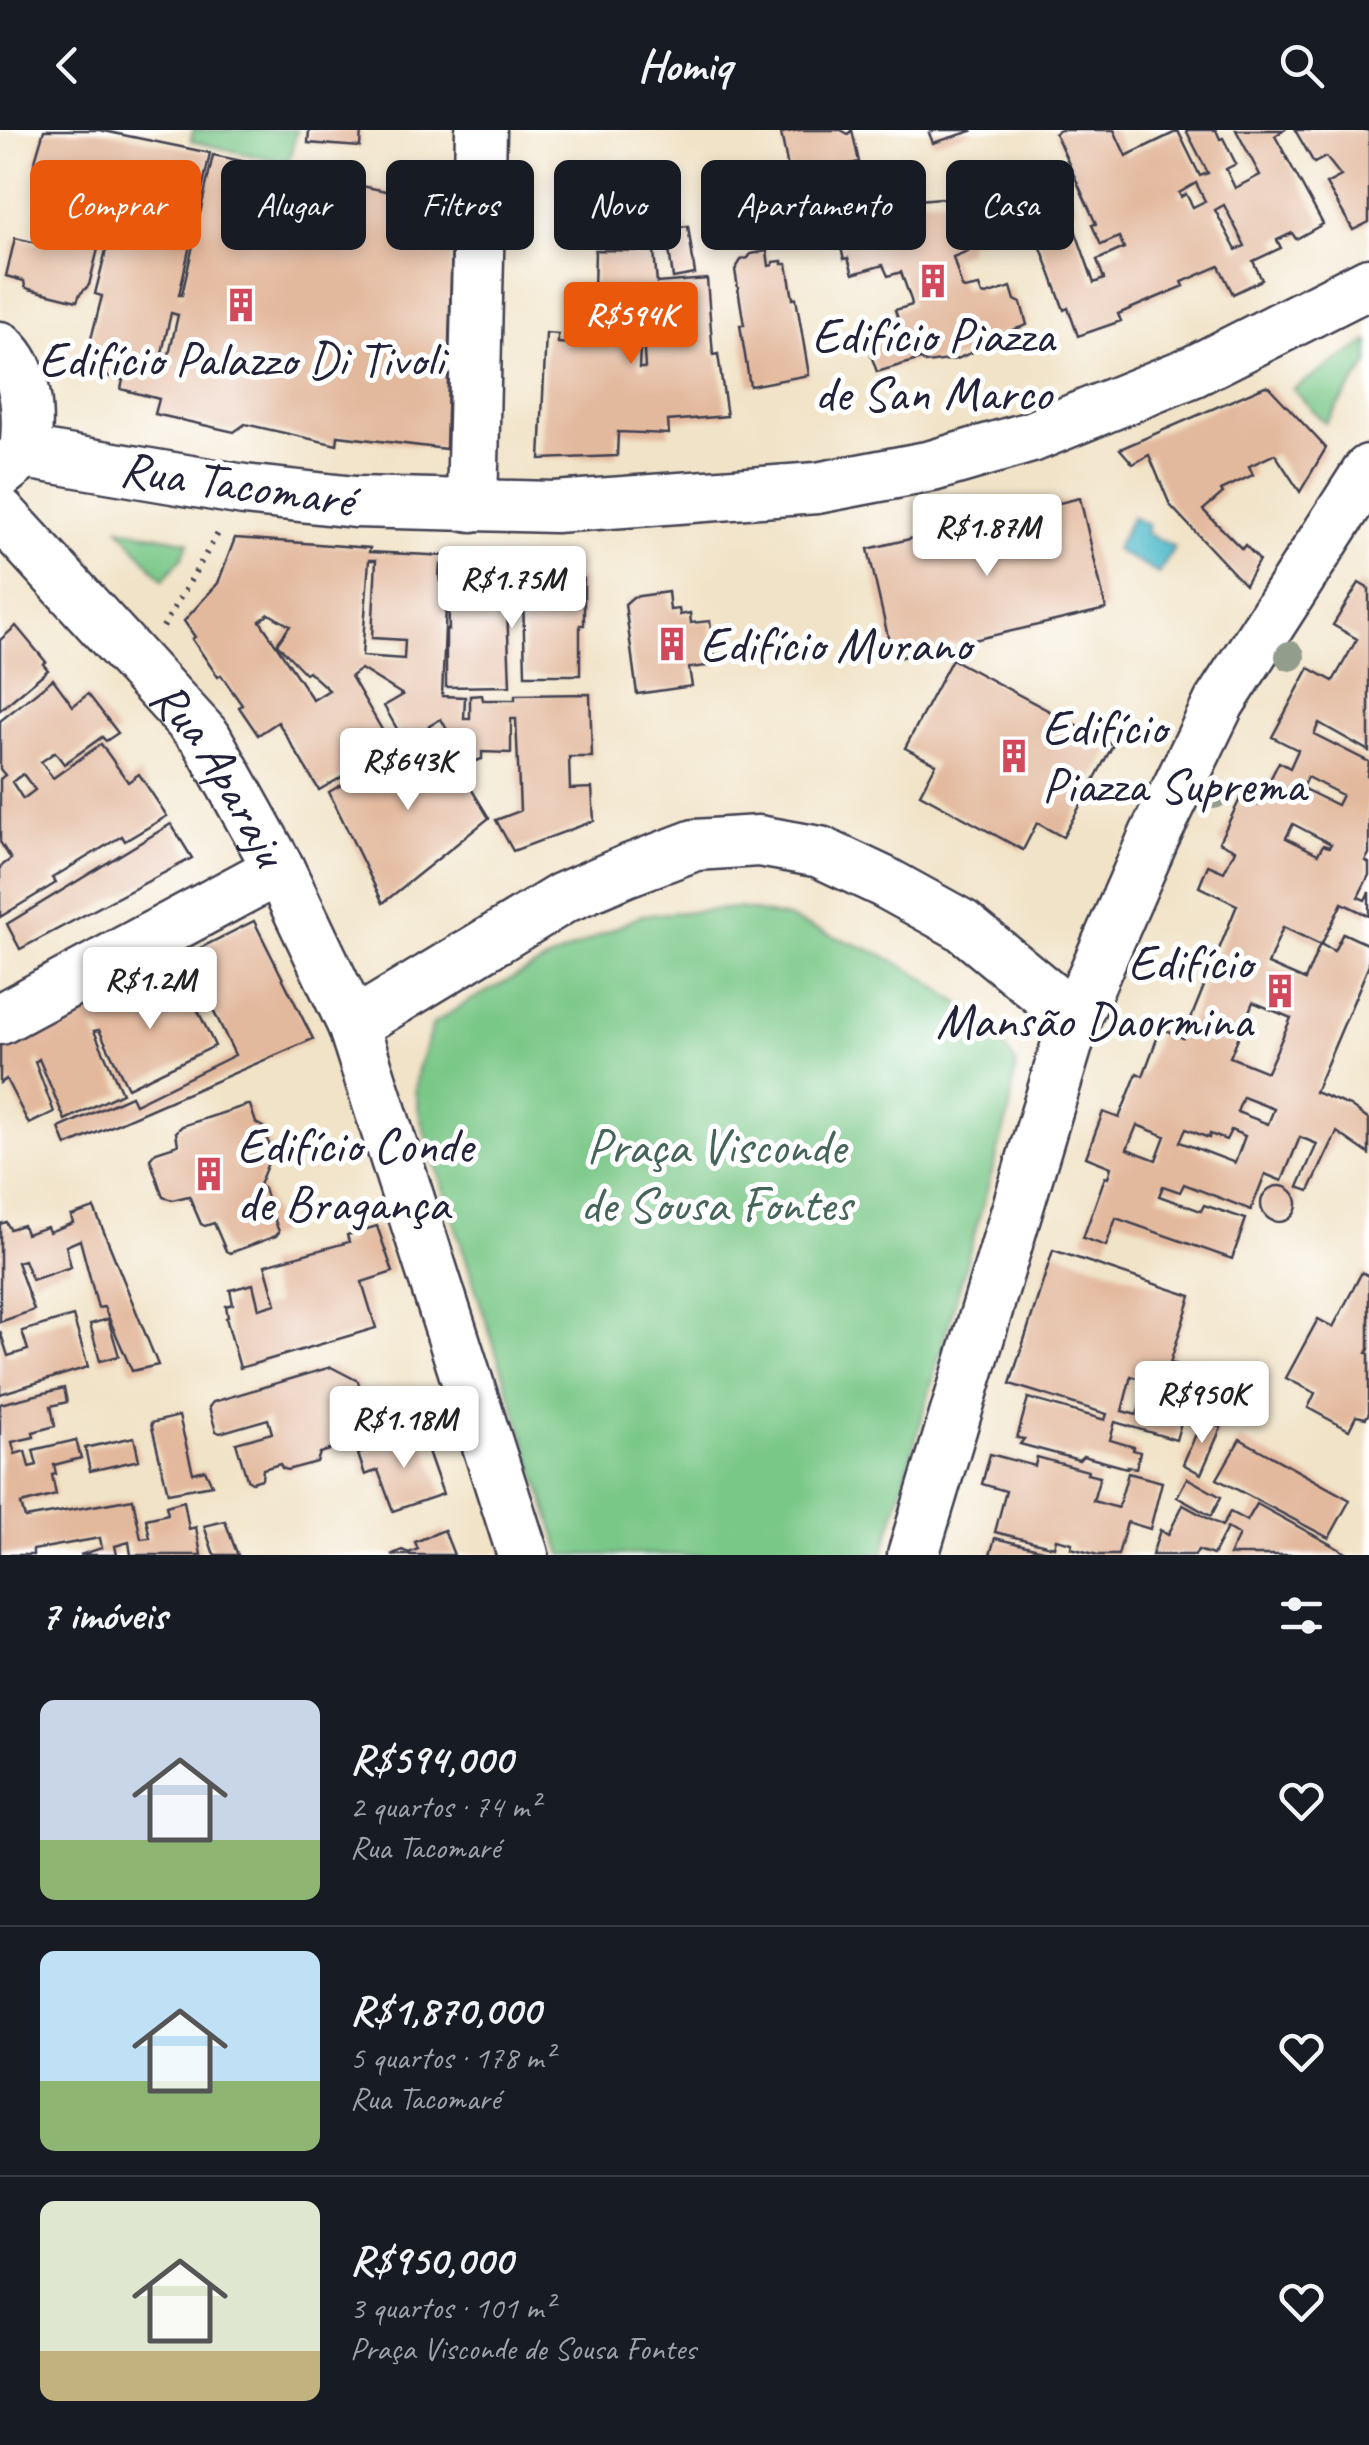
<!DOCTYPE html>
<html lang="pt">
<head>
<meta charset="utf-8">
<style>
	:root { --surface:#171b24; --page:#242831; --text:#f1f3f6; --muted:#9ea1a6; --line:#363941; --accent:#ea580c }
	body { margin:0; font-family:Caveat,sans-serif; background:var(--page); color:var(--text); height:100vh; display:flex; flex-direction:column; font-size:38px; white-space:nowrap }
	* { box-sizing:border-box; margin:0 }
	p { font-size:32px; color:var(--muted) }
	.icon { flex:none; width:55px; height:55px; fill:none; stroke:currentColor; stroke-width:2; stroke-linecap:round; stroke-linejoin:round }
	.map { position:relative; height:1425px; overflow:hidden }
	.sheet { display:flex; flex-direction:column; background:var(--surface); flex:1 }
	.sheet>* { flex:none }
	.guide { position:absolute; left:30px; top:30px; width:1310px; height:90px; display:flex; gap:20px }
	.price { position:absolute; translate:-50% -85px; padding:0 22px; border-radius:10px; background:#fff; color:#222; font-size:32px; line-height:65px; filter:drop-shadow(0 2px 5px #0008) }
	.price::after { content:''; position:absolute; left:50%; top:60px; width:30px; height:22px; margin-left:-15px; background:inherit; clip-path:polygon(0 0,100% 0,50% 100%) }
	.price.on { background:var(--accent); color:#fff }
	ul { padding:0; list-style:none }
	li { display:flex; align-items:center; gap:30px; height:250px; padding:0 40px }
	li+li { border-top:2px solid var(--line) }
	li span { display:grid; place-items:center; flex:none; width:280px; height:200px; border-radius:15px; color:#555 }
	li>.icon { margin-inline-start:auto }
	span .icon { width:120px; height:120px; fill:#fffc; stroke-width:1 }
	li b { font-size:42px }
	h2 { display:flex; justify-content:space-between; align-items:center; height:120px; padding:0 40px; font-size:42px }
	.pill { padding:0 35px; border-radius:15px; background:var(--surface); box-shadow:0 5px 15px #0003; font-size:35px; line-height:90px }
	.pill.on { background:var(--accent); color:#fff }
	header { display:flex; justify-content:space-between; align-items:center; height:130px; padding:0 40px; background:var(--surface); font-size:45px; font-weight:700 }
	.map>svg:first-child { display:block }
	.green { fill:#7ac888; stroke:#4e7562; stroke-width:2.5 }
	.water { fill:#4eb9c9; stroke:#386e82; stroke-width:2.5 }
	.building { fill:#e3b99e; fill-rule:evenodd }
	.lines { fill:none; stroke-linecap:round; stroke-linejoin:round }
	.minor-casing { stroke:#413f50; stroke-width:55 }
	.path { stroke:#413f50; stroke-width:6; stroke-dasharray:2.5 8; stroke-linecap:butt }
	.minor { stroke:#fff; stroke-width:50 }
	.tree { fill:#929d8b }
	.labels { text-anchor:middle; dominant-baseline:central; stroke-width:10; stroke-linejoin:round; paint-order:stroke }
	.poi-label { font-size:50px; fill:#22223b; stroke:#fff; text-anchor:start }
	.street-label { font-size:50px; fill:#22223b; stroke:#fff }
	.park-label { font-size:50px; fill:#45645a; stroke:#fff }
</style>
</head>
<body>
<header><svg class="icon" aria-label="back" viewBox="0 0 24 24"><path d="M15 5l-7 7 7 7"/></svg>Homiq<svg class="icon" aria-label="search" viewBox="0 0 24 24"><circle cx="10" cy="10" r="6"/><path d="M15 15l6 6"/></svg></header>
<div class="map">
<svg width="1369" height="1425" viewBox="0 0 1369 1425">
	<rect width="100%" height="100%" fill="#fff"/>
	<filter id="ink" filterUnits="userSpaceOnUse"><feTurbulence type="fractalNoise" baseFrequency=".01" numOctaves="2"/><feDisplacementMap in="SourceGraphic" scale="20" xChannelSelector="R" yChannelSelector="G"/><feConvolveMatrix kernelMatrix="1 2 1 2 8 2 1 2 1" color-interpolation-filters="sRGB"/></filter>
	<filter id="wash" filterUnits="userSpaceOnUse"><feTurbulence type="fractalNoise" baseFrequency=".0048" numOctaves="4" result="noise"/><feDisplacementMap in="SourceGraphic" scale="40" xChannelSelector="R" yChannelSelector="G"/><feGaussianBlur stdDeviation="2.25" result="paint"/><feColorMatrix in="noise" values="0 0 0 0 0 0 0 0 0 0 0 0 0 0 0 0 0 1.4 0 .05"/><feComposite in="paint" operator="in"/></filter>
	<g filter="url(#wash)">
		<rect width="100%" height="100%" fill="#f1e3c7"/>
		<g class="green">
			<path d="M193,0H297L288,34L191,11Z"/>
			<path d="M1369,211V233L1325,293L1293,259Z"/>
			<path d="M119,398L189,412L181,429L163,450Z"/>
			<path d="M740,778L787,788L883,825L925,849L986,893L1016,933L1010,979L883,1425H562L420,987L415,960L418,939L433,894L469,871L540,834L642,785Z"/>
		</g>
		<path class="water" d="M1132,387L1148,395L1146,403L1174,417L1159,444L1115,420Z"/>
		<g id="blocks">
			<g class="building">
				<path d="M44,0H99L210,23L179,165H182L213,25L453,75L446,319L338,306L337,315L245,294L234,302L155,284L159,269L121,259L123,250L83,240L102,166L95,164L107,116L99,115L89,155L80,164L77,171L29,159L25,157L24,151L6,146L15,108L37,113L43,89L55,91L60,73L99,82L106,52L34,34ZM171,183L178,185L169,225L162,223Z"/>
				<path d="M309,0H361L360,17L308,13Z"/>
				<path d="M800,0H841L848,4L852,0L859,32L790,48L781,3Z"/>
				<path d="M935,0H971L972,1L933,13L929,3Z"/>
				<path d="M1061,0H1114L1126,26L1178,1L1200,46L1208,43L1186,0H1216L1220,9L1223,8L1236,34L1226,39L1235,58L1260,45L1236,0H1284L1275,6L1323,94L1296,109L1292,103L1277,110L1281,118L1253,131L1262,150L1233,164L1219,136L1182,152L1184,156L1118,184L1121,191L1078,206L1068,178L1064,180L1019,58L1032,53L1036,64L1066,53L1076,78L1068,80L1094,153L1104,149L1097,130L1124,118L1119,107L1101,115L1092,95L1096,94L1055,3ZM1196,53L1205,71L1193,77L1186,64L1181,67L1179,63ZM1224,75L1245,116L1236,120L1215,80Z"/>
				<path d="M1295,0H1369V92L1353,100L1326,54L1341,46L1326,27L1314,33Z"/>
				<path d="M984,60H988L995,86L992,88L994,104L968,111V121L953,127L962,157L964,159L979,156L982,164L986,165L1011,157L1015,170L1021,173L1027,195L987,209L982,218L957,229L926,233L921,229L877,242L868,217L872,211L869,199L898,189L895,180L912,175L911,170L901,142L888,146L883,135L853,144L848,128L844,129L837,103L880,90V85L918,70L941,68L945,71Z"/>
				<path d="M688,96L695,144L673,148L666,99Z"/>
				<path d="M595,120L654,121L657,153L707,149L713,225L718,224L727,286L668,291L669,304L618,302L617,326L540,329L546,203L558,204V213L572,214V204L597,205L598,183L623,184L622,194L630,195L629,208H637L636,218H640L639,238H645L643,206L661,205L657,162L594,161Z"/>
				<path d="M767,121L769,136L773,135V132L782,131V134H787L793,169L796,168L809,245L750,256L740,195H744L735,140L741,130L748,128L751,124Z"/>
				<path d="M1265,256L1269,257L1326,318L1300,362L1275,324L1249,336L1253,345L1221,360L1223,363L1203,380L1242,419L1245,415L1259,430L1245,455L1170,375L1149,325L1133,334L1120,319Z"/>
				<path d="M1080,368L1106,479L893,529L868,419Z"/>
				<path d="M235,408L370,418L369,422L448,426V435H440L439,446L440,452L447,453L442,566L465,567L464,589H470V566L482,565L483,570H515V565L590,564L592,627H569L570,659L592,658L594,691L513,721L496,690L520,681L516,589H511V623L482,622V629L466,634L441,589L404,611L384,576L403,565L361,539L351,546L385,605L361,619L368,632L319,660L278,592L258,605L239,577L242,575L221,545L218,547L192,509L195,507L184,491L218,453ZM369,430H376L372,508L405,510L404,529L362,526ZM269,484L290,496L277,514L305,543L308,541L329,560L313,570L260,491Z"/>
				<path d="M574,449H584V495H580V545H525L523,467H515L514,477H507L510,556L446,557V499L449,500L448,452H507V455L574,454Z"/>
				<path d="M1359,453L1369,459V621L1319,593L1314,604L1369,632L1367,646L1369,647V724L1365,731L1369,733V745L1358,767L1365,770L1369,762V786L1342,773L1321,815L1283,797L1268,834L1305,850L1320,814L1334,821L1343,803L1369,815V835L1315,962L1350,976L1369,990V1024L1337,1002L1309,1061L1298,1057L1317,1014L1300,1007L1282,1051L1265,1044L1251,1080L1184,1054L1180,1062L1163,1056L1159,1066L1201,1081L1204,1075L1246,1089L1232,1129L1116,1088L1106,1116L1083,1108L1105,1047L1108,1048L1111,1037L1086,1027L1103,982L1119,988L1137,943L1143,946L1161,898L1183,908L1237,775L1199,757L1208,735L1224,742L1235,720L1219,712L1241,667L1257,675L1279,632L1290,638L1298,620L1272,607L1309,538L1333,551L1357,509L1333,495ZM1307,647L1342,665L1337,675L1302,658ZM1293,694L1331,714L1329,717L1323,715L1318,724L1286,708ZM1253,872L1291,888L1267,942L1230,927ZM1243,967L1274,979L1268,994L1237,982ZM1137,995L1165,1006L1156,1030L1127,1019ZM1186,999L1209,1008L1210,1004L1226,1010L1231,1000L1245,1006L1235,1033L1180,1012Z"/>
				<path d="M668,462L670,480L679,479L680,485L690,483L691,493L710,491L716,535L689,538L692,556L637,564L625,474L633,467Z"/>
				<path d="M16,496L46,532L43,534L48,540L0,580V510Z"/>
				<path d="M952,529L1113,615L1063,707L1037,693L1023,720L920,664L936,634L905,618Z"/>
				<path d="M53,549L73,576L88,564L118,603L106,611L102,607L64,634L55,622L41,632L53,648L101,614L128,652L139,644L167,686L125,711L122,706L52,748L56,753L0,787V737L11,729L0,712V649L5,645L0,639V591ZM23,644L35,660L23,669L12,652Z"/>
				<path d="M436,601L489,688L383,773L329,662Z"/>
				<path d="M171,694L192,728L20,819L7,794Z"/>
				<path d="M254,791L313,909L66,1016L59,998L131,966L135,974L235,925L198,848L185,854L215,916L128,958L99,900L94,901L122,963L65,990L39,929L35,932L54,982L29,994L6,949L0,953V898L168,819L173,828L183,824L184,826Z"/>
				<path d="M247,975H250L256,993L263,997L272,1023L259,1055L264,1059L279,1102L276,1106L230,1123L226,1121L214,1093L205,1096L201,1094L189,1066L172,1070L163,1067L150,1029L156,1022L178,1015L176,1002L182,996Z"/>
				<circle cx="1279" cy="1074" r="18"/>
				<path d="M94,1078L104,1102L158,1235L132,1241L104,1177L98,1178L80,1110L66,1116L71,1137L32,1150L24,1130L17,1132L34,1180L0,1192V1094L6,1092L10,1099L23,1095L26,1104L47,1097L49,1102L73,1093L71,1086Z"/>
				<path d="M377,1096L393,1142L362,1152L376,1198L240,1238L226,1188L228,1187L226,1176L233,1174L230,1160L253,1154L259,1179L276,1174L265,1135L349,1112L347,1105Z"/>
				<path d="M1053,1120L1191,1166L1170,1233L1179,1235L1172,1259L1189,1264L1176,1310L1115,1292L1110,1310L1134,1317L1133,1320L1140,1322L1136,1338L1127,1336V1338L1083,1326L1079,1330L1020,1314L1024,1309L1017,1308L1028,1268L1105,1290L1107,1284L1010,1254ZM1131,1246L1147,1251L1137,1285L1122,1281Z"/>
				<path d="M1362,1142L1369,1146V1219L1367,1223L1369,1224V1283L1366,1288L1356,1286L1349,1300L1308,1278L1315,1263L1286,1248L1318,1189L1333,1197Z"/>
				<path d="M73,1186L88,1237L0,1264V1201L8,1226L28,1220L22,1201Z"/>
				<path d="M108,1189L119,1226L100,1231L90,1194Z"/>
				<path d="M331,1237L358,1251L360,1259L350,1271L355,1291L352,1298L335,1303L337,1308L330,1320L320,1323L317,1332L287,1340L282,1338L280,1334L263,1339L262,1349L252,1352L247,1349L236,1313L272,1303L268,1289L220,1303L216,1301L209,1277L213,1272Z"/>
				<path d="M64,1258L67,1272L51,1276L55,1296L33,1302L34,1307L12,1312L15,1324L25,1321L29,1337L37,1335L33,1320L76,1310L81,1328L54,1335L56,1344L52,1345L56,1365L21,1374L25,1388L133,1369L141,1409L150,1408L146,1389L168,1384L166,1376L184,1371L189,1399L196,1397L201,1425H131L129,1412L115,1416L117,1425H80L102,1418L100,1408L33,1420V1425H0V1274Z"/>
				<path d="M179,1286L193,1343L205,1340L212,1355L168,1363L151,1293Z"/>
				<path d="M1203,1288L1221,1298L1201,1344L1183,1334Z"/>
				<path d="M421,1301L443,1364L393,1381L378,1340L365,1345L358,1324Z"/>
				<path d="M134,1307L139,1330L90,1341L85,1318Z"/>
				<path d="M1240,1309L1350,1370L1329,1408L1217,1349Z"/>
				<path d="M990,1324L1035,1336L1037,1327L1088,1341L1087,1344L1100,1347L1093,1371L1118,1378L1128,1343L1162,1352L1150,1399L1127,1392L1118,1425H1098L1071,1418L1072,1413L1056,1409L1054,1417L995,1402L1006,1361L982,1354Z"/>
				<path d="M1187,1348L1221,1367L1211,1386L1177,1367Z"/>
				<path d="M1257,1374L1350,1425H1229L1239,1405L1227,1398L1213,1425L1198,1420L1195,1425H1152L1160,1400L1168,1405L1183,1375L1222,1396L1230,1382L1247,1391Z"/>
				<path d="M225,1391L235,1418L238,1425H215L213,1422L204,1396Z"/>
				<path d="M444,1400L454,1425H391L402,1420L409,1423L418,1419L415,1412Z"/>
				<path d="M995,1408L1058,1424V1425H990Z"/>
			</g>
		</g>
	</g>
	<g filter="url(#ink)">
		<use href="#blocks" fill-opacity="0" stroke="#413f50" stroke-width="2.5"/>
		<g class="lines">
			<g class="minor-casing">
				<g id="minor">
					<path d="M0,217C29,244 29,286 25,323L0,343"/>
					<path d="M25,323L244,360L355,372L555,377L817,358L932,336L1031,307L1194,241L1369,153"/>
					<path d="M472,376L481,0"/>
					<path id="s1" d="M0,383L206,608L279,739L353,895L523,1425"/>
					<path d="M0,889L279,739"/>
					<path d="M353,895L563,768L626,741L695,715L759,711L820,722L884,752L962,795L1075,888"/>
					<path d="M913,1425L1075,888L1154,707L1219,573L1369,340"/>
				</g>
			</g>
			<path class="path" d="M163,497L220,400"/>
			<use href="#minor" class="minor"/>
		</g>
		<g class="tree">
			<circle cx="1290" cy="526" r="15"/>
			<circle cx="1214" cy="664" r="15"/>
		</g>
	</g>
	<defs>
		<g id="building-bare" transform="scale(2.7)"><path d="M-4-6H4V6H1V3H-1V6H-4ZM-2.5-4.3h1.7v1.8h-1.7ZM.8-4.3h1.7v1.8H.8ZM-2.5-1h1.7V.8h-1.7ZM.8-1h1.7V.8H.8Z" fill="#d1495b" stroke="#fff" stroke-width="2.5" paint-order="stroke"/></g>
	</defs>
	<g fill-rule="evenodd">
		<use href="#building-bare" x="933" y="151"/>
		<use href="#building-bare" x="241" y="175"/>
		<use href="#building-bare" x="672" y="514"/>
		<use href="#building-bare" x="1014" y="626"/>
		<use href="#building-bare" x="1280" y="861"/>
		<use href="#building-bare" x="209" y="1044"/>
	</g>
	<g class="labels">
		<g class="poi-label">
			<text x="933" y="205" text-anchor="middle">Edifício Piazza<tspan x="933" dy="58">de San Marco</tspan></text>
			<text x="241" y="229" text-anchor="middle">Edifício Palazzo Di Tivoli</text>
			<text x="700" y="514">Edifício Murano</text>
			<text x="1042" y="597">Edifício<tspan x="1042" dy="58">Piazza Suprema</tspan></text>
			<text x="1252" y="832" text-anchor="end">Edifício<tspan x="1252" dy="58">Mansão Daormina</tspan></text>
			<text x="237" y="1015">Edifício Conde<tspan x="237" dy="58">de Bragança</tspan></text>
		</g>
		<g class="street-label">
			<text transform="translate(237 354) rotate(8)">Rua Tacomaré</text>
			<text stroke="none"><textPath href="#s1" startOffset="342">Rua Aparaju</textPath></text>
		</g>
		<g class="park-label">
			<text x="716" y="1016">Praça Visconde<tspan x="716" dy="58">de Sousa Fontes</tspan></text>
		</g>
	</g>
</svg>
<b class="price on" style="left:631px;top:237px">R$594K</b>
<b class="price" style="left:987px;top:449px">R$1.87M</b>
<b class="price" style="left:512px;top:501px">R$1.75M</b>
<b class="price" style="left:408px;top:683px">R$643K</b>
<b class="price" style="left:150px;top:902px">R$1.2M</b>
<b class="price" style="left:1202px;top:1316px">R$950K</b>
<b class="price" style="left:404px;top:1341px">R$1.18M</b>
<div class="guide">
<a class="pill on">Comprar</a>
<a class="pill">Alugar</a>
<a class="pill">Filtros</a>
<a class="pill">Novo</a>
<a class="pill">Apartamento</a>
<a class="pill">Casa</a>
</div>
</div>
<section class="sheet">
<h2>7 imóveis<svg class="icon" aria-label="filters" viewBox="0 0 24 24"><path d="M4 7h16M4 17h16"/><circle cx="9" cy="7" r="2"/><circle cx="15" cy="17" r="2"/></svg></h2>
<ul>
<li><span style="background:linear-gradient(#c9d6e8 70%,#8fb573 0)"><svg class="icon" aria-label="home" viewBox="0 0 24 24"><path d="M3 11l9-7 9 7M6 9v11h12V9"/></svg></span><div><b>R$594,000</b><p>2 quartos · 74 m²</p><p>Rua Tacomaré</p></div><svg class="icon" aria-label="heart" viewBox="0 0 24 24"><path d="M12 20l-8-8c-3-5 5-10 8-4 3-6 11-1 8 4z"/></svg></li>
<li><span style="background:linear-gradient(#bfe0f5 65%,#8fb573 0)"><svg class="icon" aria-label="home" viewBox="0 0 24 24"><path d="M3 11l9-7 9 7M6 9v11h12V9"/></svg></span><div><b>R$1,870,000</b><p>5 quartos · 178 m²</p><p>Rua Tacomaré</p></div><svg class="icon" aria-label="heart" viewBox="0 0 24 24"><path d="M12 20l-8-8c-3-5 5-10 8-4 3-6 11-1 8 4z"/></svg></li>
<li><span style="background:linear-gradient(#dfe7d0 75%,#c2b280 0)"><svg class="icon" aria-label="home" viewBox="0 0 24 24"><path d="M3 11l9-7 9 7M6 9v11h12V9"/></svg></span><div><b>R$950,000</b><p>3 quartos · 101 m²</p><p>Praça Visconde de Sousa Fontes</p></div><svg class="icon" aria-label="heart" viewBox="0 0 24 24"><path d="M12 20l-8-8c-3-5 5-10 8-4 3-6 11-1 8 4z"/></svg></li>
</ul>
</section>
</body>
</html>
